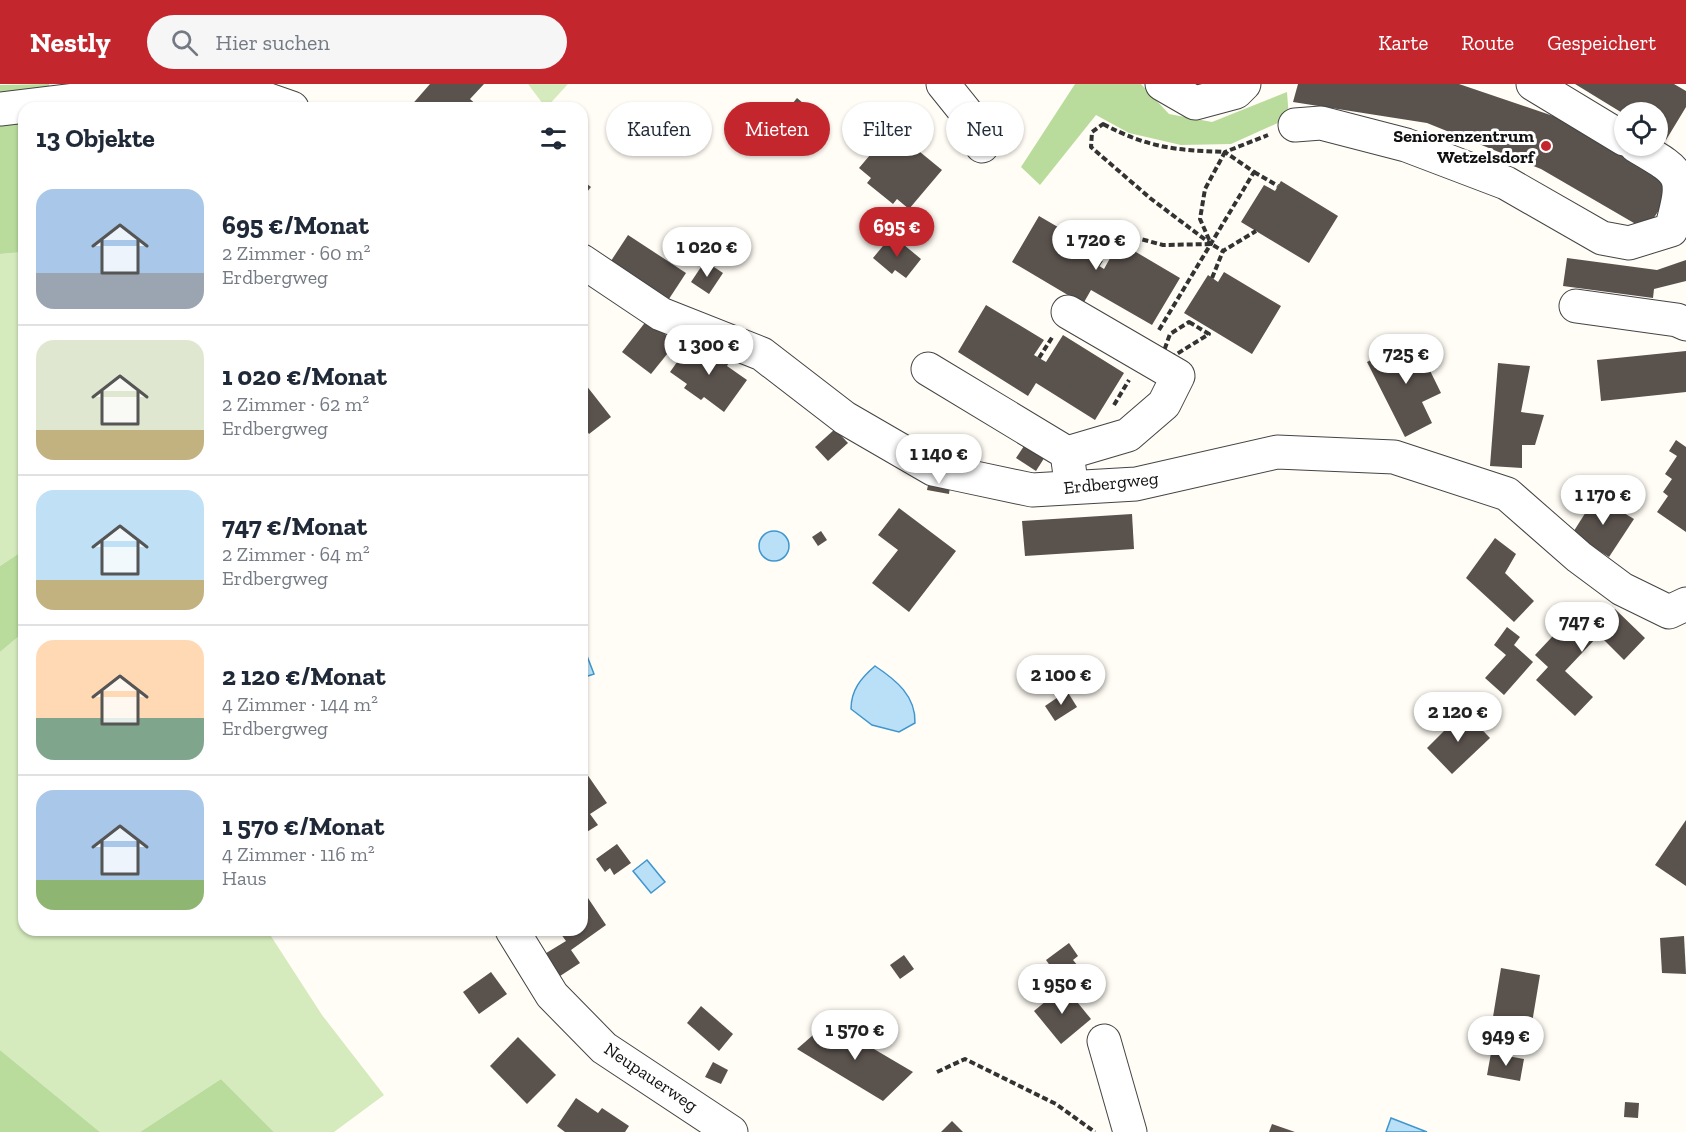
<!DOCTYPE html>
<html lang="de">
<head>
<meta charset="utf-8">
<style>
	:root { --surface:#fff; --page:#f6f6f7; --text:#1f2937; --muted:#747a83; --line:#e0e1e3; --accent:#c4262e }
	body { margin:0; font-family:"Zilla Slab",serif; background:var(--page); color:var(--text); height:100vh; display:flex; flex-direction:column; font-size:22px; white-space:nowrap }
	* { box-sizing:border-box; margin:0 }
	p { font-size:20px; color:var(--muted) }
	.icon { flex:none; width:33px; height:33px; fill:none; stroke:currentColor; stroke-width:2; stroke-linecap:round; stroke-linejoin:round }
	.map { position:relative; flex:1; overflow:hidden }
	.sheet { position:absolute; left:18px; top:18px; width:570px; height:834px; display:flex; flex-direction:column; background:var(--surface); border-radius:18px; box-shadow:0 2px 4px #0004 }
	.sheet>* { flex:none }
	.banner { position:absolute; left:606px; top:18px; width:570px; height:54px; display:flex; gap:12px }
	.fabs { position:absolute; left:1614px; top:18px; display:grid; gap:12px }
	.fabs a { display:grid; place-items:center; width:54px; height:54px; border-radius:50%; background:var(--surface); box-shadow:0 2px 4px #0004; font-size:30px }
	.price { position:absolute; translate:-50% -51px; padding:0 14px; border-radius:21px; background:#fff; color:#222; font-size:20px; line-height:39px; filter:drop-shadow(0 2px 3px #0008) }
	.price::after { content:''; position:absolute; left:50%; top:36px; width:18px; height:14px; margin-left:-9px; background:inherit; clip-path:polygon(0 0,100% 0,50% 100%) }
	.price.active { background:var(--accent); color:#fff }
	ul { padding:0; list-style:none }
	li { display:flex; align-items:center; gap:18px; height:150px; padding:0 18px }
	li+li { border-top:2px solid var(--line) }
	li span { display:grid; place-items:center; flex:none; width:168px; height:120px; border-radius:18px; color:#555 }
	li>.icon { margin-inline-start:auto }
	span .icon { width:72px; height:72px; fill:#fffc; stroke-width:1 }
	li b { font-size:26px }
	h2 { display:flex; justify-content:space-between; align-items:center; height:72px; padding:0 18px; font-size:26px }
	.pill { padding:0 21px; border-radius:27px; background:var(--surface); box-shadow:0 2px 4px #0004; font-size:21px; line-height:54px }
	.pill.active { background:var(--accent); color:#fff }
	header { display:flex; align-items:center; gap:36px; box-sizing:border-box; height:84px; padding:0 30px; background:var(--accent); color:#fff }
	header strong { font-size:28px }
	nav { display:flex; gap:33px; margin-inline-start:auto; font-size:21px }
	.search { width:420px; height:54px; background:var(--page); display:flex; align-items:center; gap:15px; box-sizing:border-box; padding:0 21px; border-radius:33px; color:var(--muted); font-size:22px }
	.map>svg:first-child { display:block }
	.green { fill:#d5ebbd }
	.forest { fill:#b9dc9c }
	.water { fill:#b9e0f7; stroke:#3f96cf; stroke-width:1.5 }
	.building { fill:#5a524d }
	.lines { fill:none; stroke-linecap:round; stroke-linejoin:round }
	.minor-casing { stroke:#444; stroke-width:35 }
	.path { stroke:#333; stroke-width:4; stroke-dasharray:6 3; stroke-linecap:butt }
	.minor { stroke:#fff; stroke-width:33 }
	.poi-dot { fill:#c4262e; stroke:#fff; stroke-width:2 }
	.labels { text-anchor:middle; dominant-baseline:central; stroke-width:6; stroke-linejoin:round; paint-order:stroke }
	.poi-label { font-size:18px; font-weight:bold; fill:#111; stroke:#fff; text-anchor:end }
	.street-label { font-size:18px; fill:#111; stroke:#fff }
</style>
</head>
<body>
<header>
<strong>Nestly</strong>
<div class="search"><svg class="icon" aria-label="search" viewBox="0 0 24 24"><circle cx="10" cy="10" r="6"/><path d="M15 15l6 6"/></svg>Hier suchen</div>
<nav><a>Karte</a><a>Route</a><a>Gespeichert</a></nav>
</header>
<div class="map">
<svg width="1686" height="1048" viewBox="0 0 1686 1048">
	<rect width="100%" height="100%" fill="#fffdf5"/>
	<g class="green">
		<path d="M528,0H568L546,24Z"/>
		<path d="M24,168V466L0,482V170Z"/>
		<path d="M24,548V846H267L322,931L384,1011L334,1048H274L221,995L140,1048H100L0,966V568Z"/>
	</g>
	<g class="forest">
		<path d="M49,0L54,24H24V168L0,170V1Z"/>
		<path d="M1075,0H1141L1169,30L1212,38L1287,8L1289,34L1231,60L1181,61L1129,49L1096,31L1040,101L1021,83Z"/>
		<path d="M24,466V548L0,568V482Z"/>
		<path d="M0,966L100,1048H0Z"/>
		<path d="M221,995L274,1048H140Z"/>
	</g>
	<g class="water">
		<circle cx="774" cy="462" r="15"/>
		<path d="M582,559L594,590L582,594Z"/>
		<path d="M875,582C896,596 916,612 915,639L899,648L872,641L851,625C851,606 861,594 875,582Z"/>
		<path d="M647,776L665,798L651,809L633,787Z"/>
		<path d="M1391,1034L1427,1048H1386Z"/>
	</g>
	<g class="building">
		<path d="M430,0H484L470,15L480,24H409Z"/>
		<path d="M1298,0H1459L1562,35L1674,103L1646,146L1541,85L1427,39L1293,18Z"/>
		<path d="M1575,0H1674L1686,7V23L1666,56L1658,51V28L1624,30Z"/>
		<path d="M797,14L826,38L810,57L795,44L788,52L775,41Z"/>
		<path d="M892,45L942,86L909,125L897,115L893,120L867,99L871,94L859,84Z"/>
		<path d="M582,96L591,103L582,114Z"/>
		<path d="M1281,97L1338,132L1309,179L1241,138L1264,101L1275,107Z"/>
		<path d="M1039,132L1099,167L1093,178L1104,185L1119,158L1180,194L1152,241L1091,206L1083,220L1012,178Z"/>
		<path d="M628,151L686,189L665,221L607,183Z"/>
		<path d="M892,151L921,175L906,194L895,186L892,190L873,174Z"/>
		<path d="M1567,174L1657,186L1686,176V197L1654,205L1653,214L1563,202Z"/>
		<path d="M705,177L723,189L709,210L691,198Z"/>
		<path d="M1224,188L1281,222L1252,270L1184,229L1208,191L1218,198Z"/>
		<path d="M986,221L1044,256L1034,271L1046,278L1063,251L1124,289L1095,336L1036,299L1028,312L958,268Z"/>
		<path d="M647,236L676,259L651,290L622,268Z"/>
		<path d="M1414,254L1441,309L1422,318L1432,339L1405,353L1367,278Z"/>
		<path d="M692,257L709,269L713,264L730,277L727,282L747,296L724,328L704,313L701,316L684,304L687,300L670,288Z"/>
		<path d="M1686,267V308L1601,317L1597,276Z"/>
		<path d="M1498,279L1530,282L1521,328L1544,331L1535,361H1522V384L1490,382Z"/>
		<path d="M582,296L611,333L589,350L582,341Z"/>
		<path d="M835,345L848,359L828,377L815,363Z"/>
		<path d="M1028,356L1048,368L1036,387L1016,374Z"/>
		<path d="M1676,356L1686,363V448L1657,428L1668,412L1663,408L1672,395L1665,390L1677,372L1669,367Z"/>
		<path d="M930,391L951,395L949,410L927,406Z"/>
		<path d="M1596,412L1634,435L1609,473L1572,450Z"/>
		<path d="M899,424L956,467L909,528L872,499L898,466L878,451Z"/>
		<path d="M1132,430L1134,465L1025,472L1022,437Z"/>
		<path d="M821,447L827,456L818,462L812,453Z"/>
		<path d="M1495,454L1516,470L1505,489L1534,517L1514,538L1466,494Z"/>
		<path d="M1582,521L1601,540L1615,525L1645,554L1624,576L1599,551L1565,587L1593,613L1575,632L1536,596L1548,583L1535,571Z"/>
		<path d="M1507,543L1520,553L1514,561L1533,578L1504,611L1485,594L1506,571L1494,561Z"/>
		<path d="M1067,607L1077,623L1055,637L1045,622Z"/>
		<path d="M1464,627L1490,654L1452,690L1427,664Z"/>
		<path d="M582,683L607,719L590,730L598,741L582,751Z"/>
		<path d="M1686,736V802L1655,781Z"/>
		<path d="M617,760L631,779L614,791L610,784L605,788L596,775Z"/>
		<path d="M582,805L606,841L571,866L580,879L557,894L543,871L566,857L558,846H582Z"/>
		<path d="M1684,852L1686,890L1662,889L1660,854Z"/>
		<path d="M1069,859L1078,872L1073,876L1078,882L1066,891L1062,885L1056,890L1046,876Z"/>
		<path d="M904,871L914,885L900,895L890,881Z"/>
		<path d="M1501,884L1540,891L1530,951L1491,945Z"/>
		<path d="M491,888L507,910L479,930L463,908Z"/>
		<path d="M1064,902L1091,935L1061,960L1034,927Z"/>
		<path d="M701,922L733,950L719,967L687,939Z"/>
		<path d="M828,938L913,988L883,1017L797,965Z"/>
		<path d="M518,953L556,991L527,1020L490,982Z"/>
		<path d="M1491,969L1524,975L1520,997L1487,991Z"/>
		<path d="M713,978L728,986L721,1000L705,993Z"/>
		<path d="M576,1014L598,1029L602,1024L629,1042L625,1048H565L557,1042Z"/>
		<path d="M1625,1018L1639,1019L1638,1034L1624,1033Z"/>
		<path d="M952,1037L963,1048H941Z"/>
		<path d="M1272,1040L1295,1048H1269Z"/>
	</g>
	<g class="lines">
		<g class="minor-casing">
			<g id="minor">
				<path d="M943,0L976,41L982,62"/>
				<path d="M1162,0L1195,19L1236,8L1244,0"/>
				<path d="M1533,0L1624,55"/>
				<path d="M0,25L159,6L263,14L292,24"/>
				<path d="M1295,41L1321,39L1406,61L1506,99L1602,154L1629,159L1671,146C1686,90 1684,90 1636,62"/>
				<path d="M582,177L661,230L762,270L845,334L933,385L1032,406L1136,400L1277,368L1394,373L1507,410L1579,473L1622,505L1669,528L1686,520"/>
				<path d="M1576,222L1677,236L1686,240"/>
				<path d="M928,285L1067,369L1070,391"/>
				<path d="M1067,369L1128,351L1164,320L1178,292L1068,228"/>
				<path d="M512,846L552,911L604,964L731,1048"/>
				<path d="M1104,957L1130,1048"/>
			</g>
		</g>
		<g class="path">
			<path d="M1103,40C1149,64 1174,66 1225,68L1205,105L1200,135L1211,160L1150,114L1091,63L1092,48Z"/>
			<path d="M1254,88L1278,102"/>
			<path d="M1098,181L1118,149L1163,161L1211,160L1223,167L1256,147"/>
			<path d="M1212,194L1223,167"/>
			<path d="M1189,238L1209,250L1159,281L1170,250Z"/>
			<path d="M1159,246L1254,88L1225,68L1268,51"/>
			<path d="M1039,274L1053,252"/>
			<path d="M1114,321L1129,296"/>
			<path d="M937,988L965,975L1056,1020L1095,1048"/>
		</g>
		<use href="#minor" class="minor"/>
	</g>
	<circle class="poi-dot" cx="1546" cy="62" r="6"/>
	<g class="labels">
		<g class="poi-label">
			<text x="1534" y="52">Seniorenzentrum<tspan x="1534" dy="21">Wetzelsdorf</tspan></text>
		</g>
		<g class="street-label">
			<text transform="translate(1111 399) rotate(-6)">Erdbergweg</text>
			<text transform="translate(651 993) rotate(34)">Neupauerweg</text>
		</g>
	</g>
</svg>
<div class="fabs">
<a><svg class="icon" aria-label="locate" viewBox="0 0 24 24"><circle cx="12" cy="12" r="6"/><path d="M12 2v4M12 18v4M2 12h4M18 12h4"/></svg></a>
</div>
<b class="price active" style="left:897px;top:174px">695 €</b>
<b class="price" style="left:1096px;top:187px">1 720 €</b>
<b class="price" style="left:707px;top:194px">1 020 €</b>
<b class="price" style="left:709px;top:292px">1 300 €</b>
<b class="price" style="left:1406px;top:301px">725 €</b>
<b class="price" style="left:939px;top:401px">1 140 €</b>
<b class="price" style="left:1603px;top:442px">1 170 €</b>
<b class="price" style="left:1582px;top:569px">747 €</b>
<b class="price" style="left:1061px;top:622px">2 100 €</b>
<b class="price" style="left:1458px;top:659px">2 120 €</b>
<b class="price" style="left:1062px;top:931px">1 950 €</b>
<b class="price" style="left:855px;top:977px">1 570 €</b>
<b class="price" style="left:1506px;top:983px">949 €</b>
<div class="banner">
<a class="pill">Kaufen</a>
<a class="pill active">Mieten</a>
<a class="pill">Filter</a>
<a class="pill">Neu</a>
</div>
<section class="sheet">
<h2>13 Objekte<svg class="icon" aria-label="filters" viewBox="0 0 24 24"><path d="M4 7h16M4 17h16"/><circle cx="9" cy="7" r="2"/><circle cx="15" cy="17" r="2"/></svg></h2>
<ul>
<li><span style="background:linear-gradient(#a9c7e8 70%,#9aa5b1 0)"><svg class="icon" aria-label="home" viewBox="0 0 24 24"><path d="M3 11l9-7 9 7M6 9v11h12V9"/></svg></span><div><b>695 €/Monat</b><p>2 Zimmer · 60 m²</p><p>Erdbergweg</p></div></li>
<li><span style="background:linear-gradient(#dfe7d0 75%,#c2b280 0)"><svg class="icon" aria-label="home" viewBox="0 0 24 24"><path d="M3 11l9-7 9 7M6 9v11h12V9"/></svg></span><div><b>1 020 €/Monat</b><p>2 Zimmer · 62 m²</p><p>Erdbergweg</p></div></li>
<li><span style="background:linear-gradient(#bfe0f5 75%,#c2b280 0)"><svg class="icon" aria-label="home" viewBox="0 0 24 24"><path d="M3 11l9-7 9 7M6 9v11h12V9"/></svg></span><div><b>747 €/Monat</b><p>2 Zimmer · 64 m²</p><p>Erdbergweg</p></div></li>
<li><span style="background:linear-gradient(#ffd9b3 65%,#7fa58c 0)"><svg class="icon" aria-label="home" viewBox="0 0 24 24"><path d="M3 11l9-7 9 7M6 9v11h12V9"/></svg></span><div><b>2 120 €/Monat</b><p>4 Zimmer · 144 m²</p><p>Erdbergweg</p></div></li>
<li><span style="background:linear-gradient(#a9c7e8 75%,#8fb573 0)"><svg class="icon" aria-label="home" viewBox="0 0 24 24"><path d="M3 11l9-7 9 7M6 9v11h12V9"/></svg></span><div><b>1 570 €/Monat</b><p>4 Zimmer · 116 m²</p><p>Haus</p></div></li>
</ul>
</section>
</div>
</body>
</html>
